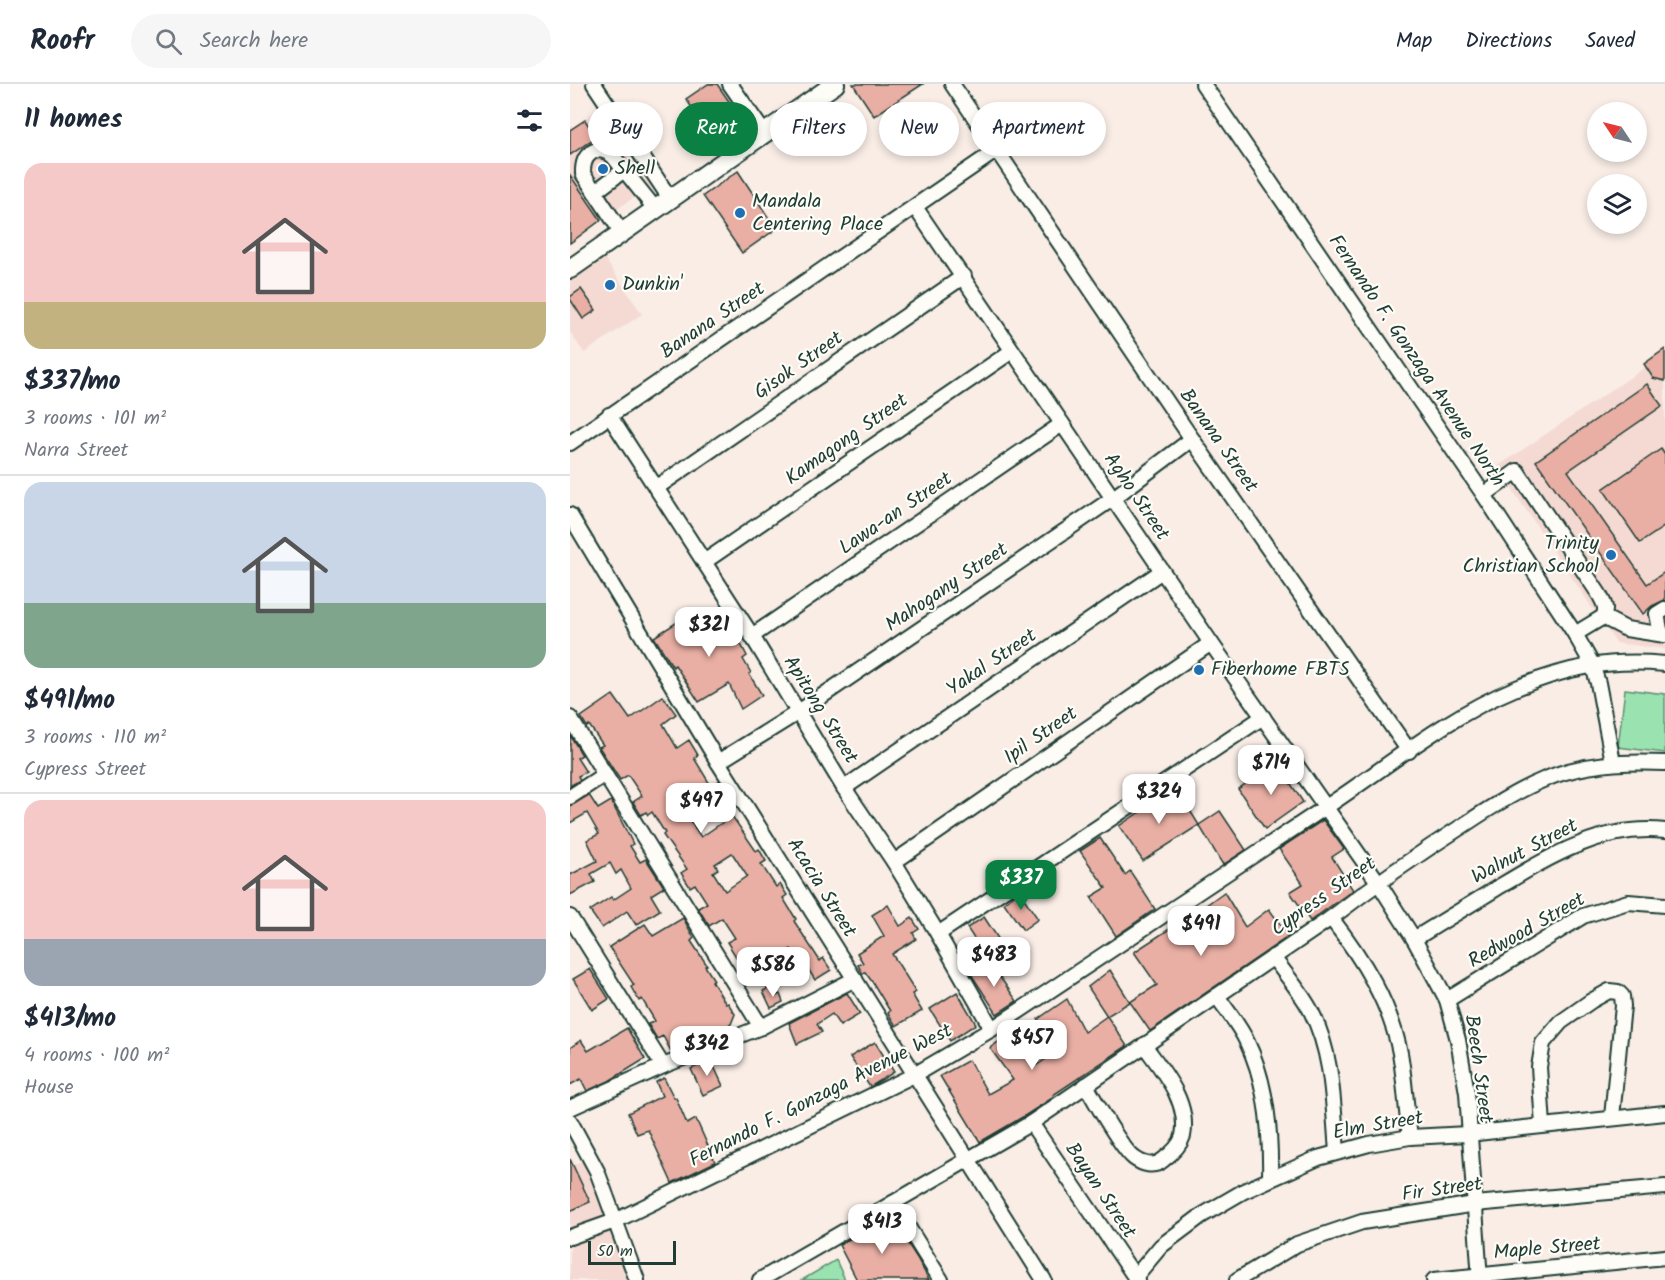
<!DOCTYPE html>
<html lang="en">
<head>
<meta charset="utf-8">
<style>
	:root { --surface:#fff; --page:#f6f6f7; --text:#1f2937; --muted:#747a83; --line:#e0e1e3; --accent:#0b8043 }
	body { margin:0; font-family:Kalam,sans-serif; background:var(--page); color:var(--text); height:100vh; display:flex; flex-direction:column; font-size:22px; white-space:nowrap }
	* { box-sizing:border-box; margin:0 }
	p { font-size:20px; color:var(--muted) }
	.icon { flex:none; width:33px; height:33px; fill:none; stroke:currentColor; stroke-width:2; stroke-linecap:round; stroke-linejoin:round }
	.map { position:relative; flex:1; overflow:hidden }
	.details { display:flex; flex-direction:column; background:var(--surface); width:570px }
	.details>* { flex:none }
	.guide { position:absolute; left:18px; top:18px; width:570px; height:54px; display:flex; gap:12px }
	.needle { width:39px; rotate:305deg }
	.buttons { position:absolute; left:1017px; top:18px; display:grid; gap:12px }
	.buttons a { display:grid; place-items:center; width:60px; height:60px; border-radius:50%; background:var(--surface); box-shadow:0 3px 9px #0003; font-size:30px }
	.scale { position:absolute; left:18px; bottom:15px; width:88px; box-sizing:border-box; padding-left:6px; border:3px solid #1f3d34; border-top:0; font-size:16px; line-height:21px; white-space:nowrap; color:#1f3d34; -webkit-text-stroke:4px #fdfcf7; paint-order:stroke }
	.price { position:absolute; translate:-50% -51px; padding:0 14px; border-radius:12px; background:#fff; color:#222; font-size:20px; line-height:39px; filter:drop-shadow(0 2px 3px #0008) }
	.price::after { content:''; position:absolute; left:50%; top:36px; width:18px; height:14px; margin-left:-9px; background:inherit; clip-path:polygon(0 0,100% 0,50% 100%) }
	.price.active { background:var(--accent); color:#fff }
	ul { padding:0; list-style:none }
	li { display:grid; align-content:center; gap:12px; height:318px; padding:0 24px }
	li+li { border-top:2px solid var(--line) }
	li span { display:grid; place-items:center; height:186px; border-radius:18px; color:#555 }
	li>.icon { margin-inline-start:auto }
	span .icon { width:108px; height:108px; fill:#fffc; stroke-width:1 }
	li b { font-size:26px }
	h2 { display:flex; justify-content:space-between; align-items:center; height:72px; padding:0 24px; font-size:26px }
	.chip { padding:0 21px; border-radius:27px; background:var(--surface); box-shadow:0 3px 9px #0003; font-size:21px; line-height:54px }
	.chip.active { background:var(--accent); color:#fff }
	header { display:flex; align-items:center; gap:36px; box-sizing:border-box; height:84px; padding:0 30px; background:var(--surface); border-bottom:2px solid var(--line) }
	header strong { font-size:28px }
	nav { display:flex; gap:33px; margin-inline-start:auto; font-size:21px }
	.search { width:420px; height:54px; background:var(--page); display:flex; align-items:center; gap:15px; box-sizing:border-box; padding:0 21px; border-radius:33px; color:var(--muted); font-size:22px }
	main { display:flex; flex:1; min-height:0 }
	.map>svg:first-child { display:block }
	.built { fill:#f4dad2 }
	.green { fill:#9ae2b0; stroke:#5c9072; stroke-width:1.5 }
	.building { fill:#e9afa4; stroke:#1f3d34; stroke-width:1.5; fill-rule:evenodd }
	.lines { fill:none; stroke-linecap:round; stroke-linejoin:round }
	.minor-casing { stroke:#1f3d34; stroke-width:18 }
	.major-casing { stroke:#1f3d34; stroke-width:22 }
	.minor { stroke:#fdfcf7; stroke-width:14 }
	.major { stroke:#fdfcf7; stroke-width:18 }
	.poi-dot { fill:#1f6fb2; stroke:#fdfcf7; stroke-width:2 }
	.labels { text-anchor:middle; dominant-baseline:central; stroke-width:4.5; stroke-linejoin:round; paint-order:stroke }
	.poi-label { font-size:20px; fill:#1f3d34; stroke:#fdfcf7; text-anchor:start }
	.street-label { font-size:20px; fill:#1f3d34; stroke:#fdfcf7 }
</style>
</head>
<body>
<header>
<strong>Roofr</strong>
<div class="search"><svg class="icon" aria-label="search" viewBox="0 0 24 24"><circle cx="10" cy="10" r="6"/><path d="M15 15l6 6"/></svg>Search here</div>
<nav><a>Map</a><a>Directions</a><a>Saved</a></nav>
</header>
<main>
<section class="details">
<h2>11 homes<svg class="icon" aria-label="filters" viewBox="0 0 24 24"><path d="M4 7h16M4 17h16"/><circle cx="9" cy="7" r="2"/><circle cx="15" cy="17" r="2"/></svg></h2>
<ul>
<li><span style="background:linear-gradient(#f6c9c9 75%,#c2b280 0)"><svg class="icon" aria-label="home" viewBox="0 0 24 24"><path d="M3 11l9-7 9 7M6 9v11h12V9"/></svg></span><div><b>$337/mo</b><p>3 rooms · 101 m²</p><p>Narra Street</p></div></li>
<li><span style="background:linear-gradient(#c9d6e8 65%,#7fa58c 0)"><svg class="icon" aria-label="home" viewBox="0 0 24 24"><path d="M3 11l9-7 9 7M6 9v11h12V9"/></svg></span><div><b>$491/mo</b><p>3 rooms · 110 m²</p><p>Cypress Street</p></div></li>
<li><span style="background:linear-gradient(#f6c9c9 75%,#9aa5b1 0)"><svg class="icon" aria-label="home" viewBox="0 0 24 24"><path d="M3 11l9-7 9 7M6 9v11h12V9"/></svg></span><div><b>$413/mo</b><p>4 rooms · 100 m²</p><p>House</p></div></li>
</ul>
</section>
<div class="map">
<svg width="1095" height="1196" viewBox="0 0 1095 1196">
	<rect width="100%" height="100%" fill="#f9ede6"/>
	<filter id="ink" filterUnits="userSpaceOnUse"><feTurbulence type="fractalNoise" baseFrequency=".0167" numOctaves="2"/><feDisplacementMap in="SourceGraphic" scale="12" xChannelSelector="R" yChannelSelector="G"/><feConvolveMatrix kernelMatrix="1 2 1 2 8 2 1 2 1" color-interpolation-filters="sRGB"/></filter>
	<g filter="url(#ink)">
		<g class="built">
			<path d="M32,23L84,100L31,136L0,90V45Z"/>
			<path d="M31,169L72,230L14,269L0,248V190Z"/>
			<path d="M1095,270V565L1046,559L927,383Z"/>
			<path d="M15,1075L43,1146L61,1196H0V1083Z"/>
		</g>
		<g class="green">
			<path d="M1055,605L1095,610V669L1048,663Z"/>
			<path d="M266,1176L275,1196H232Z"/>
		</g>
		<g class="building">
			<path d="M138,0H147L172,36L143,55L116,15Z"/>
			<path d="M283,0H353L304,32Z"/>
			<path d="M15,36L26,53L0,71V46Z"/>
			<path d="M168,87L206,145L172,169L133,112Z"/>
			<path d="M0,91L31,136L0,159Z"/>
			<path d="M11,205L26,226L13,235L0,215V213Z"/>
			<path d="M1095,265V297L1083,294L1074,280Z"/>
			<path d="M1077,300L1092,322L998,387L1077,500L1095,488V516L1082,522L1073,530L966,377Z"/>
			<path d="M1091,365L1095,371V442L1070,459L1033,405Z"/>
			<path d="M141,525L152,543L158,539L165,549L177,572L173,575L181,589L179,590L192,611L171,625L159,600L129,618L105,581L103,583L84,553L109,537L112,542Z"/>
			<path d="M43,611L60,635L93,612L106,630L93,640L107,664L119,656L128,671L124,674L141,702L149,697L159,712L119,736L131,753L162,732L186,767L189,765L196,777L191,780L206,803L210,800L217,811L213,814L226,835L224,837L250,877L253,874L261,886L245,896L233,877L230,880L221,865L210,872L209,869L183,886L177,877L171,881L157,858L165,854L152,834L139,842L128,824L137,819L125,800L120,803L111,789L117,785L93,751L95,749L82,728L78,731L76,728L71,731L63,718L72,712L58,691L50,696L29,663L33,661L19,641L17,643L11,633ZM162,769L177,792L155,807L143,788L148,785L145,780Z"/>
			<path d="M0,651L12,671L7,674L16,688L8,692L10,696L0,702Z"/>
			<path d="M707,679L733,718L695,745L668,705Z"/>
			<path d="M606,704L629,741L573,777L549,742Z"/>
			<path d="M19,711L28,725L41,717L63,760L60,762L70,778L76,775L94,803L81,811L90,826L66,841L57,827L32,844L20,827L41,813L43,816L61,804L51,786L46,790L40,779L21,790L25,798L0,811V791L27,777L17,756L29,750L17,729L0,739V722Z"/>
			<path d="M650,727L676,766L653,781L629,741Z"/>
			<path d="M753,736L774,765L762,773L783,806L740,837L720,808L733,800L709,765Z"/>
			<path d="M530,754L555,791L560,787L585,825L546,852L521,813L536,804L510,767Z"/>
			<path d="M449,807L468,835L453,846L434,819Z"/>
			<path d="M654,808L675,843L699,825L719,852L580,947L560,918L587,901L564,868L632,824Z"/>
			<path d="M318,821L330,842L342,834L349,845L343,849L346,855L322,870L346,908L342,910L352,927L326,942L318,929L320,927L303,899L295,888L293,890L288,881L293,879L287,869L314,852L302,831Z"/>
			<path d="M414,833L435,865L418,876L397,844Z"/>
			<path d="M113,834L124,854L121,857L137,881L135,882L144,896L142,897L156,920L158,919L165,930L161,940L143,951L141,948L102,969L93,952L87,955L78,940L85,937L72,915L69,917L61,903L64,901L39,863L75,840L83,852Z"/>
			<path d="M419,878L447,917L427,930L401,890Z"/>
			<path d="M20,885L39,915L22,926L3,895Z"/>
			<path d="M540,886L560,918L537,932L518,903Z"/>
			<path d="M201,903L206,912L210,910L213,918L201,924L193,907Z"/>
			<path d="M387,908L406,940L380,957L360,925Z"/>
			<path d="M277,909L290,930L270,942L262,930L247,940L252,948L227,960L219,939Z"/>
			<path d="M497,915L514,948L537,932L557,962L483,1011L484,1013L456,1031L410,1058L370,992L399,976L418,1010L443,996L420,964L446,945L467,981L489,966L468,935Z"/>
			<path d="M57,944L75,975L39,997L17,1007L11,995L0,1001V964L11,956L18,967Z"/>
			<path d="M305,958L324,988L300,1003L280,973Z"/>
			<path d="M141,976L153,1002L133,1011L121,985Z"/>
			<path d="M94,994L104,1014H106L117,1040L126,1035L145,1078L102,1099L78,1046L67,1050L58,1029L92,1012L86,998Z"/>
			<path d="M0,1075L20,1118L0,1127Z"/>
			<path d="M320,1132L347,1174L359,1196H287L269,1161Z"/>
		</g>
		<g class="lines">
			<g class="minor-casing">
				<g id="minor">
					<path d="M24,0L101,116"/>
					<path d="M160,0L194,49"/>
					<path d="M382,0L622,355L839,667"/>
					<path d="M633,0L914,411L1005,550L1022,580L1028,599L1043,678"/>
					<path d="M25,108L54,86"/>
					<path d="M345,123L641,559L808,798L844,855L877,916L888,956L897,1009L910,1196"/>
					<path d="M52,149L13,90C12,70 26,59 43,72L86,126"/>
					<path d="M39,331L182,552L274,704L324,778L368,850L422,945"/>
					<path d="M0,359L427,66"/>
					<path d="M86,404L394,192"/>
					<path d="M914,411L947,387L1029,510C1033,518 1038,524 1033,533L1005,550"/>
					<path d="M0,431L148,678L474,1196"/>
					<path d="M134,478L442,267"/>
					<path d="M1033,533L1056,545L1095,551"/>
					<path d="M1091,550L1087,530L1095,525"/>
					<path d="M182,552L492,340"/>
					<path d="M0,634L191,943"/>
					<path d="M148,678L227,629L542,415L622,355"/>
					<path d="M274,704L592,487"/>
					<path d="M0,713L35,690"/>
					<path d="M324,778L641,559"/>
					<path d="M0,833L93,982"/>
					<path d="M761,834C792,874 820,918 830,969C835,997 836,1025 840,1053"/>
					<path d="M368,850L693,633"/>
					<path d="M844,855C872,838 899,821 927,804C979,773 1032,740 1095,747"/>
					<path d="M703,873C715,890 731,908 741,927C763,970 763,1019 767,1068"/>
					<path d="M647,912C657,927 670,942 677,958C697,999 701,1049 700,1094"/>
					<path d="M877,916L1013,832L1058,818L1095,821"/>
					<path d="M516,1001C525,1017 551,1064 564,1074C572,1080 584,1084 593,1076C601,1070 610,1062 613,1052C620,1018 592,986 574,961"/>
					<path d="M0,1024L93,982L191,943L285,895"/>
					<path d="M0,1037L27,1087L67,1196"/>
					<path d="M461,1039L567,1196"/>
					<path d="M973,1041L969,983L973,959L991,938L1021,917L1039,907L1048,908L1052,912L1053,922L1042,1033"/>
					<path d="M323,1119L371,1196"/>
					<path d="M0,1153L45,1137L344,991L422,945C533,871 645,798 756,723C817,683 876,633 944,605C997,583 1038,575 1095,580"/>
					<path d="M565,1193L591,1162L631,1132L674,1107L748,1074L799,1060L840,1053L898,1050L1095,1029"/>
					<path d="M190,1196L461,1039L761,834C805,800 850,769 897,739C921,723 946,707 973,696C1011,679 1054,677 1095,679"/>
					<path d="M667,1196L727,1160L792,1138L905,1120L1095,1103"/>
					<path d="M864,1196L1095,1173"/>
				</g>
			</g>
			<g class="major-casing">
				<path id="major" d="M0,185L265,0"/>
			</g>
			<use href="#minor" class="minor"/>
			<use href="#major" class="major"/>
		</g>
	</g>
	<g class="poi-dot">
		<circle cx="33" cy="85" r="6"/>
		<circle cx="170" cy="129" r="6"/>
		<circle cx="40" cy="201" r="6"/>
		<circle cx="1041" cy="471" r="6"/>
		<circle cx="629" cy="586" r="6"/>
	</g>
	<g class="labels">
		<g class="poi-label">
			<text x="45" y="85">Shell</text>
			<text x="182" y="118">Mandala<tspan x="182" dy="23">Centering Place</tspan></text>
			<text x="52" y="201">Dunkin'</text>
			<text x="1029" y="460" text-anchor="end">Trinity<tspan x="1029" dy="23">Christian School</tspan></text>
			<text x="641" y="586">Fiberhome FBTS</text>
		</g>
		<g class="street-label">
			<text transform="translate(143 237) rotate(-34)">Banana Street</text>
			<text transform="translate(846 277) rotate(56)">Fernando F. Gonzaga Avenue North</text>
			<text transform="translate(229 282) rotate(-35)">Gisok Street</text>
			<text transform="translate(277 356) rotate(-35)">Kamagong Street</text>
			<text transform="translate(648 357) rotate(55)">Banana Street</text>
			<text transform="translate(566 413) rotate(56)">Agho Street</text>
			<text transform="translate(326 430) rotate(-34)">Lawa-an Street</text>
			<text transform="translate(377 504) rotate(-34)">Mahogany Street</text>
			<text transform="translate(422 579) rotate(-34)">Yakal Street</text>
			<text transform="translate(250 626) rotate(58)">Apitong Street</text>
			<text transform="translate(471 652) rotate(-35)">Ipil Street</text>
			<text transform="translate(955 768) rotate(-28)">Walnut Street</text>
			<text transform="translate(251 804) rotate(58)">Acacia Street</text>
			<text transform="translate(754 813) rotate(-35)">Cypress Street</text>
			<text transform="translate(957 847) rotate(-30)">Redwood Street</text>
			<text transform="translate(908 985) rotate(82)">Beech Street</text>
			<text transform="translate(251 1012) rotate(-27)">Fernando F. Gonzaga Avenue West</text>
			<text transform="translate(808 1042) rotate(-10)">Elm Street</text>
			<text transform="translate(872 1106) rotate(-8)">Fir Street</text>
			<text transform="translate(530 1107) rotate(56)">Bayan Street</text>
			<text transform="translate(977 1165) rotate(-5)">Maple Street</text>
		</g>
	</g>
</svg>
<div class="buttons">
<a><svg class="needle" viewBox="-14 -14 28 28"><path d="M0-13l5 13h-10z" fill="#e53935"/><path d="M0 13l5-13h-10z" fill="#747a83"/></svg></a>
<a><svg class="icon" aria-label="layers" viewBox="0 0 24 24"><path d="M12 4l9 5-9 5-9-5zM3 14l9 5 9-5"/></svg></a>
</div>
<div class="scale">50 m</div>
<b class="price" style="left:139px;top:574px">$321</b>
<b class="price" style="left:701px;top:712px">$714</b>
<b class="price" style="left:589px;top:741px">$324</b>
<b class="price" style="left:131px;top:750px">$497</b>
<b class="price active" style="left:451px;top:827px">$337</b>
<b class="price" style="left:631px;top:873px">$491</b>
<b class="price" style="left:424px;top:904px">$483</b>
<b class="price" style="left:203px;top:914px">$586</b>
<b class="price" style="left:462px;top:987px">$457</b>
<b class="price" style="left:137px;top:993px">$342</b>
<b class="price" style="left:312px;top:1171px">$413</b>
<div class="guide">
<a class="chip">Buy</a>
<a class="chip active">Rent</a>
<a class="chip">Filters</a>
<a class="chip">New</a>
<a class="chip">Apartment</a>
</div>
</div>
</main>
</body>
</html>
